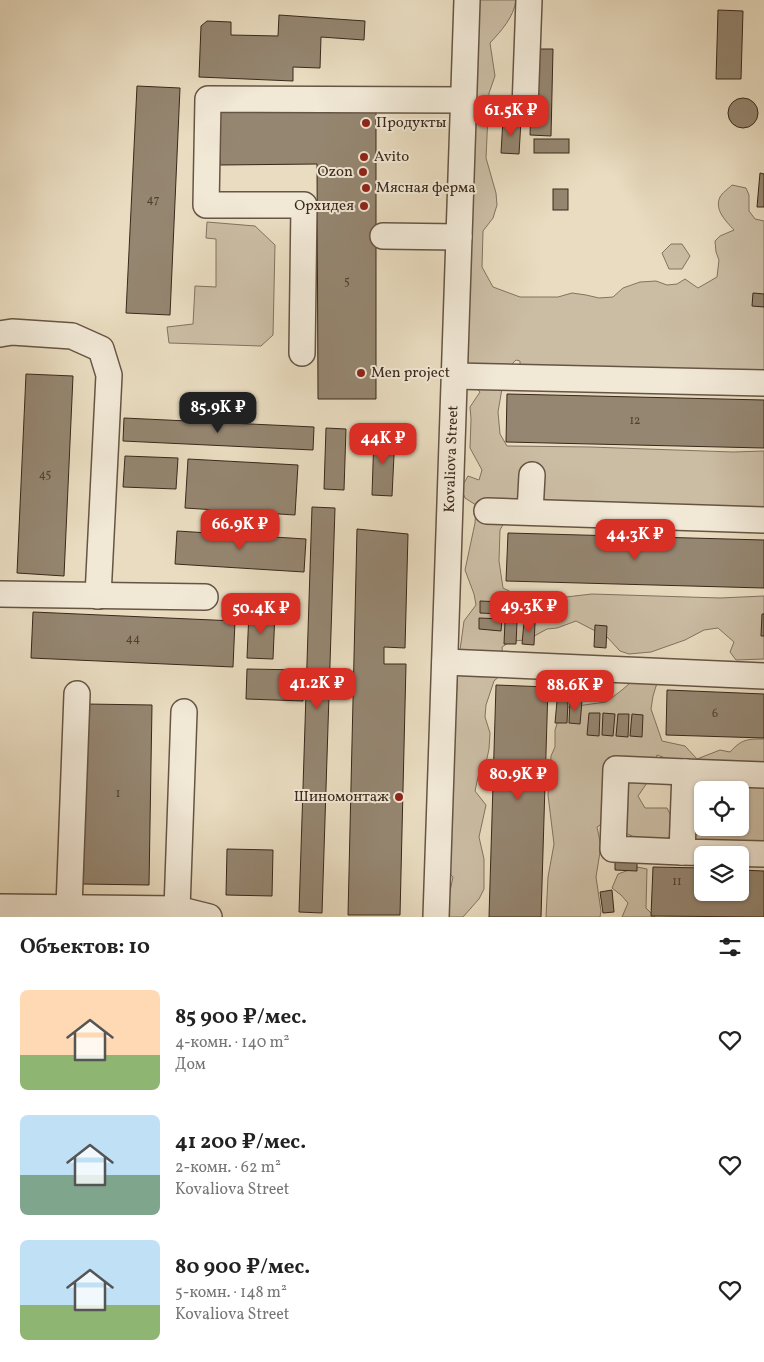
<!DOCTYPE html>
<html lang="ru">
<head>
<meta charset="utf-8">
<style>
	:root { --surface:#fff; --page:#f6f6f6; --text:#222; --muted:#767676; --accent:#d93025 }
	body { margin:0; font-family:Vollkorn,serif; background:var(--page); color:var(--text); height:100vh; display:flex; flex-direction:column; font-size:19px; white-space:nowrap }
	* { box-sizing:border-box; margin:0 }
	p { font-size:16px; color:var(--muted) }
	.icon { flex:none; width:28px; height:28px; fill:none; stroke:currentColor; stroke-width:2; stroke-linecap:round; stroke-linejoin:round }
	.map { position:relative; height:917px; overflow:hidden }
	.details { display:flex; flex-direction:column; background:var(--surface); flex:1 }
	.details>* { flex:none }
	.controls { position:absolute; left:694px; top:781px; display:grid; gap:10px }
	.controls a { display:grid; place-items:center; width:55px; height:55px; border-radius:8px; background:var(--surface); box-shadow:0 1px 4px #0004; font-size:25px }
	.price { position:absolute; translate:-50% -42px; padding:0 11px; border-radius:10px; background:var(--accent); color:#fff; font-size:16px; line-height:32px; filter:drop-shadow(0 1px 2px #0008) }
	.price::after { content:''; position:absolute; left:50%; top:30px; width:15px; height:11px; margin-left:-8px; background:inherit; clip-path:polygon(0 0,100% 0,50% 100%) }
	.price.selected { background:#222; color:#fff }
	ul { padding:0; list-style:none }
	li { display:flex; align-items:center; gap:15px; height:125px; padding:0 20px }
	li span { display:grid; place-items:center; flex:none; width:140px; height:100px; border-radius:8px; color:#555 }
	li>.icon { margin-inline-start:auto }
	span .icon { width:60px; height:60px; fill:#fffc; stroke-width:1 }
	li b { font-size:21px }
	h2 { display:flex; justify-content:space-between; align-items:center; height:60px; padding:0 20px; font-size:21px }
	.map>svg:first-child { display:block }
	.green { fill:#cbbda4; stroke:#827260; fill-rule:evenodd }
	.building { fill:#958671; stroke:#3a281b }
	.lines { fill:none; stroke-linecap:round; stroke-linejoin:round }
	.minor-casing { stroke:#654; stroke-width:28 }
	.minor { stroke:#f1e8d6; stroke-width:25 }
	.poi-dot { fill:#8f2418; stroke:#f1e8d6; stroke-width:2 }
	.labels { text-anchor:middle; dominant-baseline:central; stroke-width:4; stroke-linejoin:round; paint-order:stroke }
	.number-label { font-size:12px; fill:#514030 }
	.poi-label { font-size:15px; fill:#3a281b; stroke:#f1e8d6; text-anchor:start }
	.street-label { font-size:15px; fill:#3a281b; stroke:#f1e8d6 }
</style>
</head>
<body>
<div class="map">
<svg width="764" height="917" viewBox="0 0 764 917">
	<rect width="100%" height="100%" fill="#e9dcc0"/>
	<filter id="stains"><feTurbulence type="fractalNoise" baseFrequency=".004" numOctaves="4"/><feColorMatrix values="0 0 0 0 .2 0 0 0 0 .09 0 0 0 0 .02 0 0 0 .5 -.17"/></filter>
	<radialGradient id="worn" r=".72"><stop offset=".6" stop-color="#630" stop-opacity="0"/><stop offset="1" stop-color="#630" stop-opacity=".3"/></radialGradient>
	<g class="green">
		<path d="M471,0H516C514,17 501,31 490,43L495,76L489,93L486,158L496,193L497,205L493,218L483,231L482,267L493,287L520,297H558L572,293L586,295L599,298L613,297L623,288L640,282L656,281L667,285L677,284L685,279L698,288L717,277L719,260L716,252L715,241L720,236L734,230C726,221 714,210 720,197C722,193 728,189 732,185L746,188L749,195V211L755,219L764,221V376L520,371V361L516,360L505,371L498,412L500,434L507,446L590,447L733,452L764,451V528L523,501L505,521L500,530L499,561L503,588L523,598H557L592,594L720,598L764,596V659L736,660L730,652L734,642L718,628L704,630L685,640L651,652L629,654L620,651L607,637L576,621L557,628L547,629L527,640L511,641L502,647L504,672L494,681L486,705L485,717L490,733L489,749L486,763L478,777L475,791L486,805L479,837L484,859V889L479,899L463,917H431L448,901L453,877L444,869L451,706L457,689V677L462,670L460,650L464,621L476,605L474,594L465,570L475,523L476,505L465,498L461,488L468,476L479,480L482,470L470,448L471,419L470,407L480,392L470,382L466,361Z"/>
		<path d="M207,222L255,226L275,245L273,335L261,346L169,343L167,327L193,324L195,286L216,287V239L206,238Z"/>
		<path d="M671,244H682L690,256L682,269H669L662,253Z"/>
		<path d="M637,677L657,683L653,696L651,709L662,741L685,746L697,759L720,750L730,752C742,739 747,739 764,739V862L705,855L687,833L671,760L657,755L649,780L638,796L645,808H667L672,818L671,836L662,842L643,841L603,823L597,827L601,846L596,877L601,911L600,917H546L548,877L554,844L548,795L551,756L555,747V730L562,708L606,702L622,690ZM702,790H740V828H702Z"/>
		<path d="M637,867L647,869L646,908L655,917H622L628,903L621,895L612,888L618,874Z"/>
	</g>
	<g class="building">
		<path d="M718,10L743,11L741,79H716Z"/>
		<path d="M279,15L365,21L364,40L321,37L320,68L293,67V81L199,77L201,26L207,21L231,22V35L278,36Z"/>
		<path d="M533,49H553L551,136L530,135Z"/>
		<path d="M137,86L180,88L170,315L126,313Z"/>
		<circle cx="743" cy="113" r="15"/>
		<path d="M220,111H376V399H318L317,164L220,165Z"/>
		<path d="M503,119L521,121L519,154L501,153Z"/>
		<rect x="534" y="139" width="35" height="14"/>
		<path d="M760,173L764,174V207H757Z"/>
		<rect x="553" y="189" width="15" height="21"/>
		<path d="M753,293L764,294V307L752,306Z"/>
		<path d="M26,374L73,376L64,576L17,573Z"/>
		<path d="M507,394L764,400V448L506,442Z"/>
		<path d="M124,418L314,427L313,450L123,441Z"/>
		<path d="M326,428L346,429L344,490L324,489Z"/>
		<path d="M374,434L395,435L392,496L372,495Z"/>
		<path d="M125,456L178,458L176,489L123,487Z"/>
		<path d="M188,459L298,465L295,515L185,508Z"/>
		<path d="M312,507L335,508L322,913L299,912Z"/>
		<path d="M357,529L408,534L405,648L384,647V664H406L400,915H348Z"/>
		<path d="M177,531L306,539L304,572L175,564Z"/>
		<path d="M508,533L764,540V588L506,581Z"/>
		<path d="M480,601L503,602L502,614L480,613Z"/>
		<path d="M249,611L275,612L273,659L247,658Z"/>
		<path d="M33,612L235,621L233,667L31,658Z"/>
		<path d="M762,614H764V636H761Z"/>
		<path d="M479,618L502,619L501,631L479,629Z"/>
		<path d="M505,621L517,622L516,644H504Z"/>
		<path d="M524,622H535L534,645L522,644Z"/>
		<path d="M595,625L607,626L606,648L594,647Z"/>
		<path d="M247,669L303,670V701L246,699Z"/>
		<path d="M496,685L548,687L541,917H489Z"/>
		<path d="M667,690L764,694V738L666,735Z"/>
		<path d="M557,701H568L567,723H555Z"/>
		<path d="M570,701H582L580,724L569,723Z"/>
		<path d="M86,704L152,705L149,885L83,884Z"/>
		<path d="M589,713H600L599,736L587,735Z"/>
		<path d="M603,713L615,714L613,736L602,735Z"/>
		<path d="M618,714H629L628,737L616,736Z"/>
		<path d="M632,714L643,715L642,737L630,736Z"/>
		<path d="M227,849L273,850L272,896L226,895Z"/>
		<path d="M615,859H637V871L615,870Z"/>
		<path d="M653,867L702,868V892H740V870L764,871V917L651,916Z"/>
		<path d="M612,890L614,912L603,913L600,892Z"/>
	</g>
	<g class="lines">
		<g class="minor-casing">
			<g id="minor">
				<path d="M525,108L529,0"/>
				<path d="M383,236L459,237"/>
				<path d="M0,334L12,332L72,336L101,349L109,375L98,596"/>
				<path d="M302,353L304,205H206L208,99L463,100"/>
				<path d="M454,376L764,383"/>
				<path d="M487,511L764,520"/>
				<path d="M530,512L532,475"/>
				<path d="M0,594L205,597"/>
				<path d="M445,662L764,676"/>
				<path d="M764,775L685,772L682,852L764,854"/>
				<path d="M682,852L613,849L616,769L685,772"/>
				<path d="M0,907L177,909L209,917"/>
				<path d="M69,907L77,694"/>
				<path d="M177,909L184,712"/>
				<path d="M436,917L467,0"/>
			</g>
		</g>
		<use href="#minor" class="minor"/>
	</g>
	<g class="poi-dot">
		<circle cx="366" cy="123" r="5"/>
		<circle cx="364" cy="157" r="5"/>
		<circle cx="363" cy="172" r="5"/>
		<circle cx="366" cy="188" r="5"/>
		<circle cx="364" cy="206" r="5"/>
		<circle cx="361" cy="373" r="5"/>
		<circle cx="399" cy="797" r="5"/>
	</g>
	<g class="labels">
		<g class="number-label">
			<text x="153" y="200">47</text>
			<text x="347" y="282">5</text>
			<text x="635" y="421">12</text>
			<text x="45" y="475">45</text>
			<text x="133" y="639">44</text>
			<text x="715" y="714">6</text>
			<text x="118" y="794">1</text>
			<text x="677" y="882">11</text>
		</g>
		<g class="poi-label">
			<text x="376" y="123">Продукты</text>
			<text x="374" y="157">Avito</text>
			<text x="353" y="172" text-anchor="end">Ozon</text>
			<text x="376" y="188">Мясная ферма</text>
			<text x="354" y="206" text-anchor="end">Орхидея</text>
			<text x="371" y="373">Men project</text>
			<text x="389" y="797" text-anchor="end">Шиномонтаж</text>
		</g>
		<g class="street-label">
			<text transform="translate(452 459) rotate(-88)">Kovaliova Street</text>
		</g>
	</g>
	<rect width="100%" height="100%" filter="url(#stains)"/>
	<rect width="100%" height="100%" fill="url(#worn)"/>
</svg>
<div class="controls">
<a><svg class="icon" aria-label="locate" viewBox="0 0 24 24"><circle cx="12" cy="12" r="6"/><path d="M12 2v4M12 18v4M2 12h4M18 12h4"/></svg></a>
<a><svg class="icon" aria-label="layers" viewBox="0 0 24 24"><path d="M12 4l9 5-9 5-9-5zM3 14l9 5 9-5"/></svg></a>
</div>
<b class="price" style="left:511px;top:137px">61.5K ₽</b>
<b class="price selected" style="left:218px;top:434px">85.9K ₽</b>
<b class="price" style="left:383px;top:465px">44K ₽</b>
<b class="price" style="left:240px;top:551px">66.9K ₽</b>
<b class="price" style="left:635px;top:561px">44.3K ₽</b>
<b class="price" style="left:529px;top:633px">49.3K ₽</b>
<b class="price" style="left:261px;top:635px">50.4K ₽</b>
<b class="price" style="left:317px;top:710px">41.2K ₽</b>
<b class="price" style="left:575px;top:712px">88.6K ₽</b>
<b class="price" style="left:518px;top:801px">80.9K ₽</b>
</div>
<section class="details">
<h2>Объектов: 10<svg class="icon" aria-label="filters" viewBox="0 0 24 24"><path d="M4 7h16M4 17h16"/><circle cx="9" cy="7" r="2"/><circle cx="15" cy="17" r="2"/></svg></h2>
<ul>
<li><span style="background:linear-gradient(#ffd9b3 65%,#8fb573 0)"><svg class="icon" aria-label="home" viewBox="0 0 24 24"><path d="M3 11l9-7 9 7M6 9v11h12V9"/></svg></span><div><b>85 900 ₽/мес.</b><p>4-комн. · 140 m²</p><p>Дом</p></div><svg class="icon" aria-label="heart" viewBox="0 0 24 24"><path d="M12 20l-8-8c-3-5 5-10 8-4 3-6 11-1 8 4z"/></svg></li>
<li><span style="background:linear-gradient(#bfe0f5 60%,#7fa58c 0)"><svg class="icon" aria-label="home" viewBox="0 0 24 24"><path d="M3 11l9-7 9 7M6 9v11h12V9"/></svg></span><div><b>41 200 ₽/мес.</b><p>2-комн. · 62 m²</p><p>Kovaliova Street</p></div><svg class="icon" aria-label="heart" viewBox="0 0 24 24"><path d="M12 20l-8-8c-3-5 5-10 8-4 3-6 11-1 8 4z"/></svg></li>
<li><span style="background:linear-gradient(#bfe0f5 65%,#8fb573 0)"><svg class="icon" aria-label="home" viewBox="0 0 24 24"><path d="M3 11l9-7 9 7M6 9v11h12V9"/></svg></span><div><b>80 900 ₽/мес.</b><p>5-комн. · 148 m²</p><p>Kovaliova Street</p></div><svg class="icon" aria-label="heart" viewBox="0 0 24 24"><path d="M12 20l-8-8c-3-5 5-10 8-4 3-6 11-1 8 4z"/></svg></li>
</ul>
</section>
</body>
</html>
